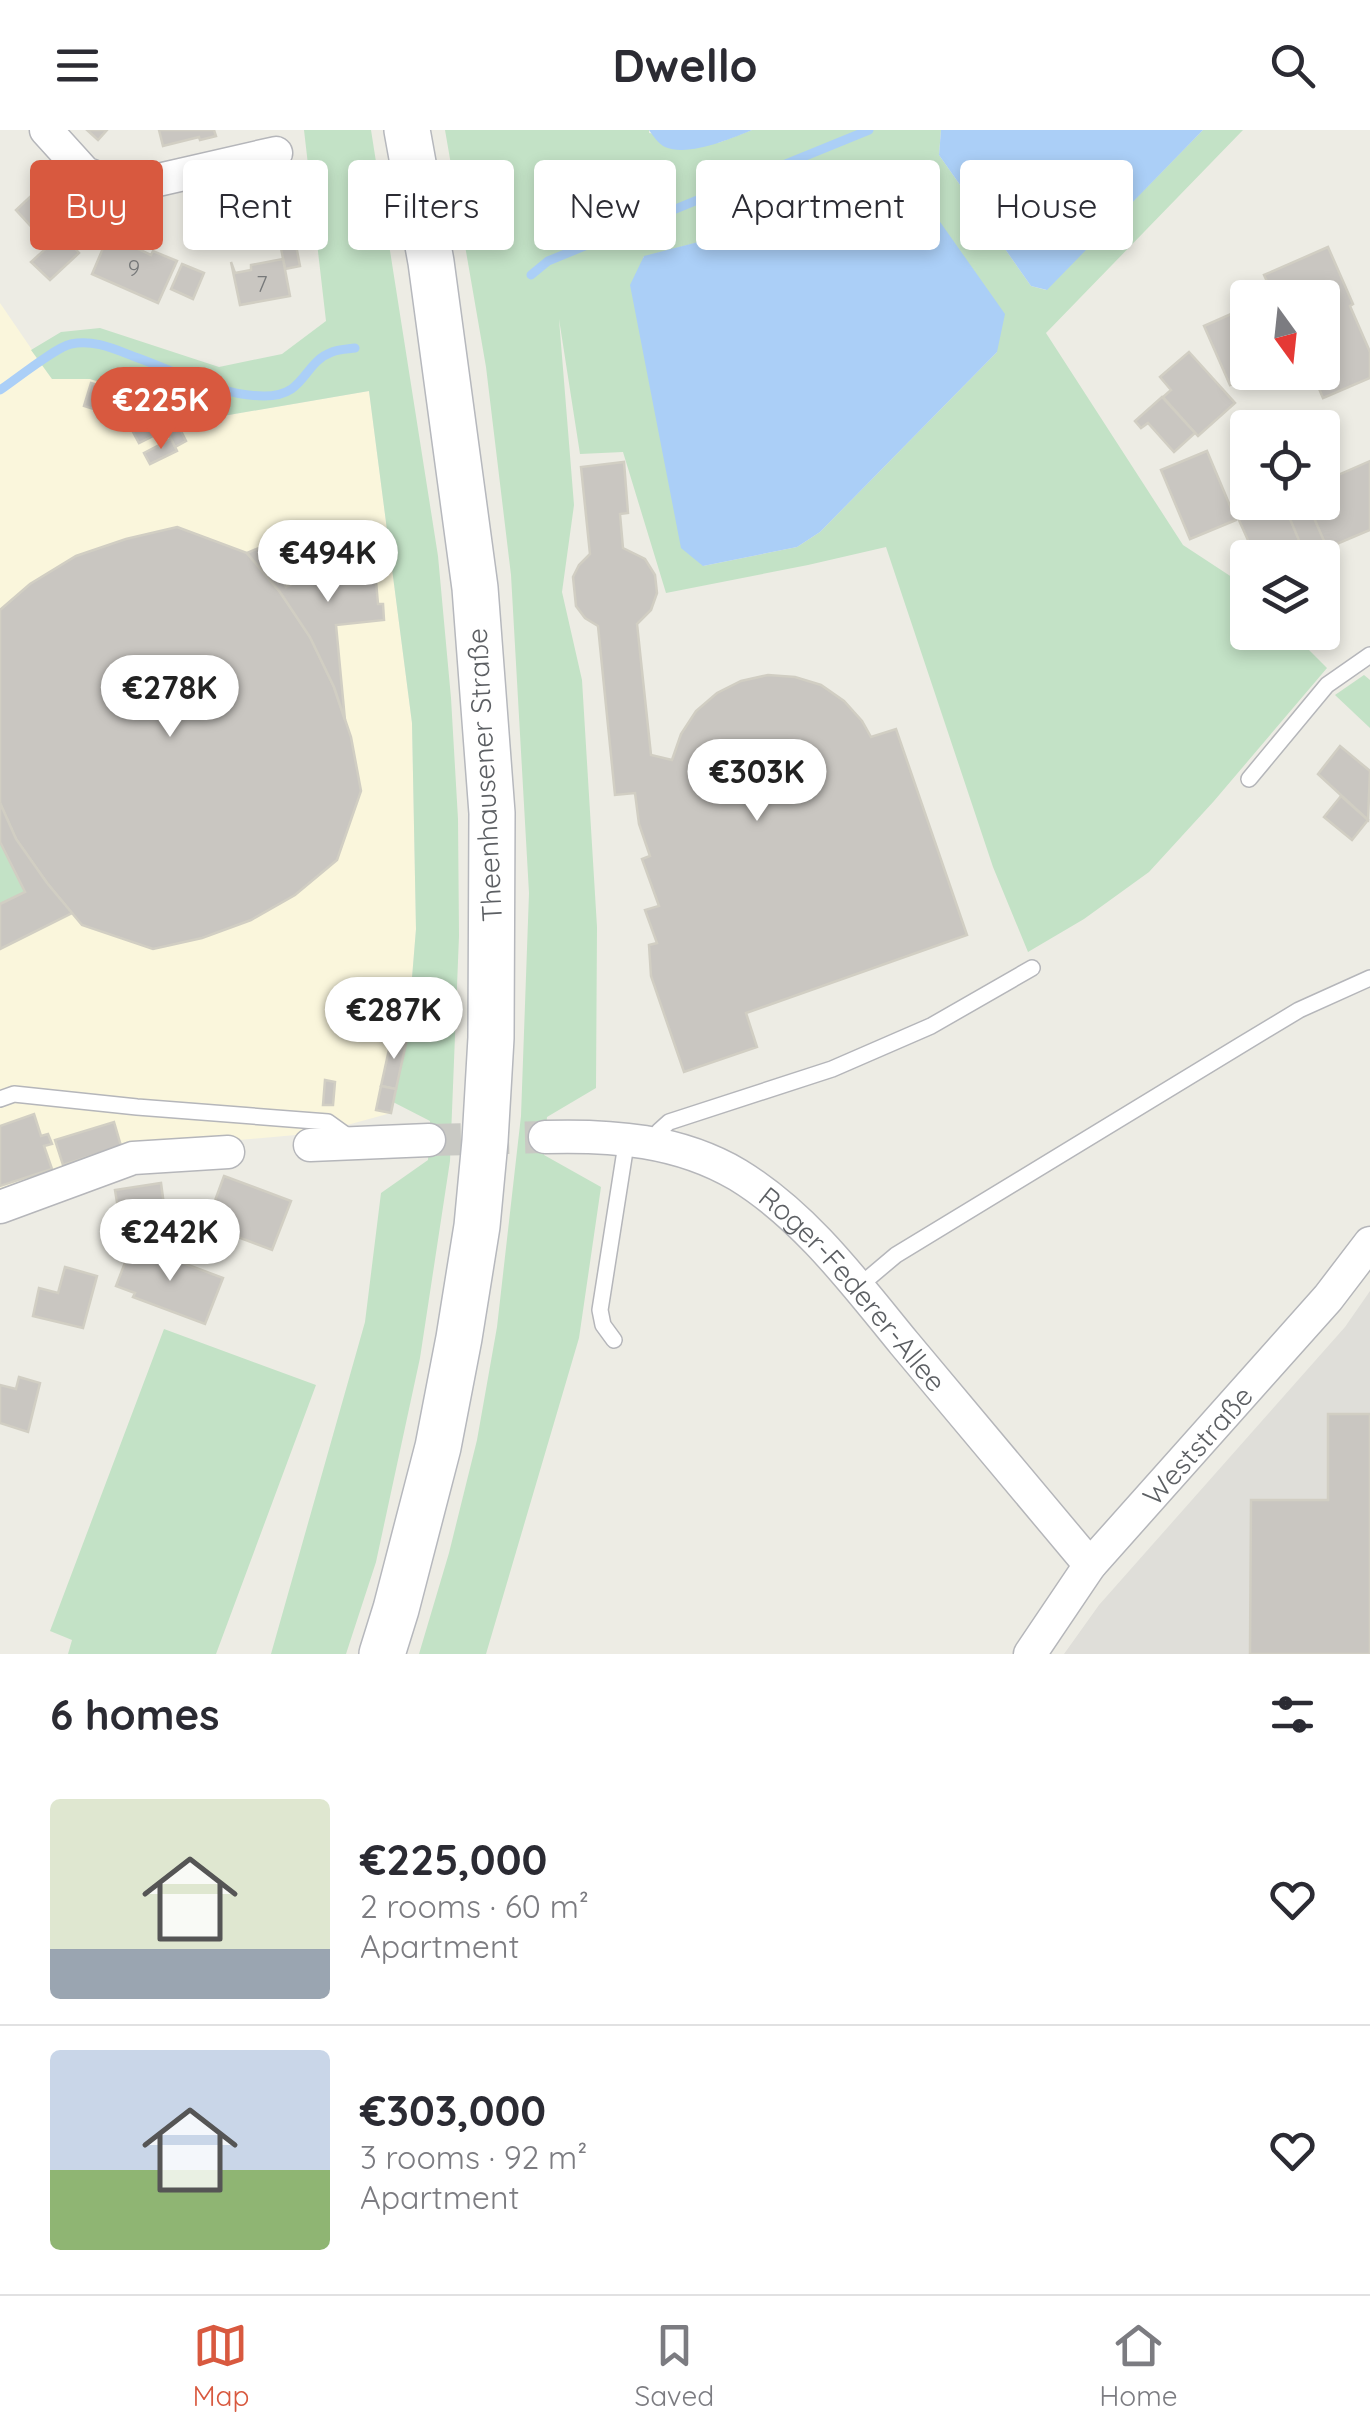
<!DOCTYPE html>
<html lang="en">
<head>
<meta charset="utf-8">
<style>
	:root { --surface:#fff; --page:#f2f2f3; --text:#2b2b33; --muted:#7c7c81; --line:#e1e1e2; --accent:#d8593f }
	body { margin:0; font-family:Quicksand,sans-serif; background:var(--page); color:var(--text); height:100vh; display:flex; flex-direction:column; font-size:38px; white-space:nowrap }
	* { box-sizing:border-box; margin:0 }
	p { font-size:32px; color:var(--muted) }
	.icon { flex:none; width:55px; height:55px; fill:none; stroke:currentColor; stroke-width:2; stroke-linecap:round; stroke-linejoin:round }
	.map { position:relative; height:1524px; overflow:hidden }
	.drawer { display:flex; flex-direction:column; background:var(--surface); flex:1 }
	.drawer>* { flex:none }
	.hud { position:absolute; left:30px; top:30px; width:1310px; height:90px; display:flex; gap:20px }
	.needle { width:65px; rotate:165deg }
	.tools { position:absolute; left:1230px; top:150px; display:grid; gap:20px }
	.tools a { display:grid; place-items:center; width:110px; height:110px; border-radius:10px; background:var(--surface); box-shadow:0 5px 15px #0003; font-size:50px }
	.price { position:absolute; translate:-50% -85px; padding:0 22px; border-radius:35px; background:#fff; color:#222; font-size:32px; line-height:65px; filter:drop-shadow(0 2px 5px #0008) }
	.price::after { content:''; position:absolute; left:50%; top:60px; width:30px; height:22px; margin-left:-15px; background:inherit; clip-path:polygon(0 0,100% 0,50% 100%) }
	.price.selected { background:var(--accent); color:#fff }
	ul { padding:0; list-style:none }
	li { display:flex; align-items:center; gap:30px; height:250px; padding:0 50px }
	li+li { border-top:2px solid var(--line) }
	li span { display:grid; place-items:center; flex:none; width:280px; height:200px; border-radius:10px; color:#555 }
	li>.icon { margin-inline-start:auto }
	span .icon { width:120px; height:120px; fill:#fffc; stroke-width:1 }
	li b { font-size:42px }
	h2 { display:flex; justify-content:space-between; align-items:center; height:120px; padding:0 50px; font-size:42px }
	.tag { padding:0 35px; border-radius:10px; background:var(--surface); box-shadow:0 5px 15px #0003; font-size:35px; line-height:90px }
	.tag.selected { background:var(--accent); color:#fff }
	header { display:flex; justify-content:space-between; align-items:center; height:130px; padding:0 50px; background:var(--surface); font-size:45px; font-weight:700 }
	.tabs { display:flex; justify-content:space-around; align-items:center; height:140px; border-top:2px solid var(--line); background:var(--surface); font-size:28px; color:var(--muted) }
	.tabs a { display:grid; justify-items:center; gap:5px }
	.tabs .selected { color:var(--accent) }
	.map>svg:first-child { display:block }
	.commercial { fill:#faf6dc }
	.industrial { fill:#dfded9 }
	.green { fill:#c3e2c6; fill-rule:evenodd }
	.water { fill:#abcff7 }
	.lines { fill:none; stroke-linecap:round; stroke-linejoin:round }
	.stream { stroke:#abcff7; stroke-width:9 }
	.building { fill:#c9c6c1; stroke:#d1cec3; stroke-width:2.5 }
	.street-tunnel { stroke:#c9c9c4; stroke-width:32; stroke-dasharray:32 16; stroke-linecap:butt }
	.lane-casing { stroke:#b5b6ba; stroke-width:18 }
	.street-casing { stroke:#b5b6ba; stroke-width:35 }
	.secondary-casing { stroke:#b6b8bd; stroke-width:48 }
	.lane { stroke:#fff; stroke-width:15 }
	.street { stroke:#fff; stroke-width:32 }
	.secondary { stroke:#fff; stroke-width:45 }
	.labels { text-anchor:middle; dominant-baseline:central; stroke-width:8; stroke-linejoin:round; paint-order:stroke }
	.number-label { font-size:22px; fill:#77797a }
	.street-label { font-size:28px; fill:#5c5f63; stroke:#fff }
</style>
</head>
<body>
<header><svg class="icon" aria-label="menu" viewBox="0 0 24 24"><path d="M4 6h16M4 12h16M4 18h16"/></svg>Dwello<svg class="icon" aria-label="search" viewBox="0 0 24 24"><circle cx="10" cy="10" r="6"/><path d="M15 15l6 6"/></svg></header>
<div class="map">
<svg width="1370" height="1524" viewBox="0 0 1370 1524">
	<rect width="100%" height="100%" fill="#edece4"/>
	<path class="commercial" d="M0,173L52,249H90L167,273L194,291L369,261L412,593L416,799L407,909L391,983L318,1003L127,1020L0,1065Z"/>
	<path class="industrial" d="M1370,1161V1524H1064L1099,1475L1345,1197Z"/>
	<g class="green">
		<path d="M304,0H371L438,426L451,568L458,689L459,806L450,1031L420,1228L376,1432L346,1524H271L365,1192L381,1063L428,1030L430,991L393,972L407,909L416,799L412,593L369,261L194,291L167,273L90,249H52L31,220L61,202L100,198L219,237L282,224L326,191Z"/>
		<path d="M445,0H649V3L718,13L752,0H941L939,25L1031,156L1046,160L1203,0H1243L1046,203L1183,415L1247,457L1248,502L1292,503L1327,538L1214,671L1149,742L1084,789L1028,822L993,737L886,417L808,435L666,463L623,322L580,324L559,189L574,375L562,462L582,550L597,797L596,958L547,987L544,1025L601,1057L579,1208L486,1524H419L449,1423L477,1310L497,1197L521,986L529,763L511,445L486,237ZM877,39L997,222L820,402L797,417L703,436L643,127L733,103Z"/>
		<path d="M1364,545L1370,550V598L1335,565Z"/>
		<path d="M0,712L25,762L0,774Z"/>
		<path d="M164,1199L316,1255L216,1524H68L72,1510L50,1501Z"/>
	</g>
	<g class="water">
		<path d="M649,0H752C730,9 688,27 665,17C659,14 653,6 649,0Z"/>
		<path d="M941,0H1203L1047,160L1031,156L939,25Z"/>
		<path d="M877,39L907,45L1005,184L997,222L820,402L797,417L703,436L681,418L630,155L644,126L733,103Z"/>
	</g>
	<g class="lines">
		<g class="stream">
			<path d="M531,145L548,131L869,0"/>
			<path d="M0,260C15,250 56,217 71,214C95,209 116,220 138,228C177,242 221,266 264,266C307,266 302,233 332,222C339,219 348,219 355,218"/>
		</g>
	</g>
	<g class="building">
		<path d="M87,0H107L98,10Z"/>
		<path d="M159,0H214L216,6L200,10L199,7L163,16Z"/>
		<path d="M46,52L79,89L49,116L16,80Z"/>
		<path d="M110,102V106L151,125L153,121L177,131L158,173L92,144Z"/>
		<path d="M62,104L79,123L50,150L31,132Z"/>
		<path d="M295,110L300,136L285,139L280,113Z"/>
		<path d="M1328,117L1353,174L1350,176L1370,222V248L1323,268L1312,242H1322V168H1279L1278,165L1274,167L1264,145Z"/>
		<path d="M283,129L290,166L240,175L231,132L235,143L251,140V135Z"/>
		<path d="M182,134L204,143L193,169L171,159Z"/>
		<path d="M1238,181L1248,202V242H1258L1230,255L1204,196Z"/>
		<path d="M1189,222L1235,273L1198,306L1163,267L1171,260L1160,247Z"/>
		<path d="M91,253L150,272L160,292L166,289L171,297L139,313L126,289L84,276Z"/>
		<path d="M1162,267L1195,303L1174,322L1148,293L1141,298L1135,291Z"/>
		<path d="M177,293L186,311L175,317L166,299Z"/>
		<path d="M171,309L177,321L150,334L144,323Z"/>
		<path d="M1207,321L1236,390L1190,409L1161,340Z"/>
		<path d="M1370,331V400L1327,418L1307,372H1322V352Z"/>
		<path d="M624,332L628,383L620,384L623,418L645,429L655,445L657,463L651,480L637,494L651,625L672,630L681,604L696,581L717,563L741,551L768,545L795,547L821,555L844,571L862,591L871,607L896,599L967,805L746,883L757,917L684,942L651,846L649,815L657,813L645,780L659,776L642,729L650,726L639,694L635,663L615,665L598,496L585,488L576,476L573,447L579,435L590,424L581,337Z"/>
		<path d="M1275,372H1283L1300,412L1263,428H1256L1238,388Z"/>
		<path d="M1283,372H1307L1327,418L1306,427Z"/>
		<path d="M177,397L247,423L280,462L310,507L334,557L351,607L361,661L337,730L295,765L251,790L202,808L153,819L82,795L47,753L16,709L0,673V480L30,454L76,426L126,409Z"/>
		<path d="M266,415L286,457L329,436L355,437L374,428L378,474H383L384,490L336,495L345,590L334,557L310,507L280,462L247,423Z"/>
		<path d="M1340,616L1370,641L1368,690L1318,644Z"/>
		<path d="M1341,666L1368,690L1352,710L1324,687Z"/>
		<path d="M0,673L16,709L47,753L72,783L0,819V774L25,762L0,712Z"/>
		<path d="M392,906L407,909L396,959L381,956Z"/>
		<path d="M325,950L335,952L333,975H323Z"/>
		<path d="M381,956L396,959L391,983L376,980Z"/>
		<path d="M34,984L41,1006L48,1004L52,1014L44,1016L52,1039L0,1056V996Z"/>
		<path d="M114,992L121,1016L63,1035L55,1010Z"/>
		<path d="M224,1046L291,1071L272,1120L206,1095Z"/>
		<path d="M161,1053L166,1090L121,1097L115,1060Z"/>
		<path d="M131,1117L150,1125L151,1121L223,1148L205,1194L133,1167L135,1163L116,1156Z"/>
		<path d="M65,1137L97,1146L83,1198L33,1186L39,1158L58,1163Z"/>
		<path d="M19,1247L40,1253L28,1302L0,1293V1255L16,1259Z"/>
		<path d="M1328,1284H1370V1524H1250L1251,1370H1328Z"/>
	</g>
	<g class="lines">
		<path class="street-tunnel" d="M429,1010L545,1007"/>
		<g class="lane-casing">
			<g id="lane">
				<path d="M1249,649L1327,555L1370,525"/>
				<path d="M0,969L14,964L137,977L328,992L353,1010"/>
				<path d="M656,1014L659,1001L669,992L832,939L931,896L1032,838"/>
				<path d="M858,1157L896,1125L1241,915L1299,880L1370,848"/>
				<path d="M614,1210L603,1195L600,1180L627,1008"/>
			</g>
		</g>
		<g class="street-casing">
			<g id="street">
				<path d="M46,0L85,43L116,55L145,53L276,23"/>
				<path id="s1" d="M545,1007C612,1005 679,1010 738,1045C805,1086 854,1152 904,1213C966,1287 1028,1361 1090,1435"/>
				<path d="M310,1015L429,1010"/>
				<path d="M0,1077L133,1028L228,1022"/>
				<path id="s2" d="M1030,1524L1090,1435L1328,1168L1370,1113"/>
			</g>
		</g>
		<g class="secondary-casing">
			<path id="secondary" d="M382,1524L396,1479L438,1317L459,1208L477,1096L485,1011L491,908L492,683L475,458L431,132L407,0"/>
		</g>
		<use href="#lane" class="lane"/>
		<use href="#street" class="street"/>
		<use href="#secondary" class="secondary"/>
	</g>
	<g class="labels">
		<g class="number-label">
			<text x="134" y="138">9</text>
			<text x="262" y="154">7</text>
		</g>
		<g class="street-label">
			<text transform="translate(484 645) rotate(-93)">Theenhausener Straße</text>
			<text stroke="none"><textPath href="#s1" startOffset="362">Roger-Federer-Allee</textPath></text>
			<text stroke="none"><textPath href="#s2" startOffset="268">Weststraße</textPath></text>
		</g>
	</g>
</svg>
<div class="tools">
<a><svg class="needle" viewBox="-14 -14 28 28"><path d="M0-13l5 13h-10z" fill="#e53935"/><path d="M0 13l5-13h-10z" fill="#7c7c81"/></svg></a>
<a><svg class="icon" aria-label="locate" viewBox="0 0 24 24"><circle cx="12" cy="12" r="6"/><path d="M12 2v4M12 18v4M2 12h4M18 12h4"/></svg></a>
<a><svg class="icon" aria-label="layers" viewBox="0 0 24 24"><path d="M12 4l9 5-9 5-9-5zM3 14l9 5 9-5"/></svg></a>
</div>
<b class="price selected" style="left:161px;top:322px">€225K</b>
<b class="price" style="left:328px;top:475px">€494K</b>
<b class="price" style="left:170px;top:610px">€278K</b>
<b class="price" style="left:757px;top:694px">€303K</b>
<b class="price" style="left:394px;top:932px">€287K</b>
<b class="price" style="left:170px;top:1154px">€242K</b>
<div class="hud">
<a class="tag selected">Buy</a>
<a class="tag">Rent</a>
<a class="tag">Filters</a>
<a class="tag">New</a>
<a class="tag">Apartment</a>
<a class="tag">House</a>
</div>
</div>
<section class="drawer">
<h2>6 homes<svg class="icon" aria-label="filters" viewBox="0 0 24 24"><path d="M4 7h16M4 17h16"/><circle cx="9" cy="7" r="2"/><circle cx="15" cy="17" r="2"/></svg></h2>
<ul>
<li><span style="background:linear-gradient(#dfe7d0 75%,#9aa5b1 0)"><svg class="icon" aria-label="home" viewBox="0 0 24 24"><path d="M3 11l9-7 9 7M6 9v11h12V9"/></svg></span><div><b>€225,000</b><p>2 rooms · 60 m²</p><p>Apartment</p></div><svg class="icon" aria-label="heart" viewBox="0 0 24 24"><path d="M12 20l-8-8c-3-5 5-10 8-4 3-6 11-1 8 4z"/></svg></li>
<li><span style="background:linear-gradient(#c9d6e8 60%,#8fb573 0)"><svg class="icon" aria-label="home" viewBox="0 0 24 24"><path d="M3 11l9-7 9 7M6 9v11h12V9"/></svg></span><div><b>€303,000</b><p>3 rooms · 92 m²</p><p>Apartment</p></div><svg class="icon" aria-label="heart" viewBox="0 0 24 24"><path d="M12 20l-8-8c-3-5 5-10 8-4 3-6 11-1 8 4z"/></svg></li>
</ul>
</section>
<nav class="tabs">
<a class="selected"><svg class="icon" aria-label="map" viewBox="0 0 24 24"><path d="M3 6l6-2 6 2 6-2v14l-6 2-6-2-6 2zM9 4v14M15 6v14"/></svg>Map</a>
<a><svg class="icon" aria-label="saved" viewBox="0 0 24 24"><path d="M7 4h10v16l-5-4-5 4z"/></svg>Saved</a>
<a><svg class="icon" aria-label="home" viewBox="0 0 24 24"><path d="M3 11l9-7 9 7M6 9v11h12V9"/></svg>Home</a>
</nav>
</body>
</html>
